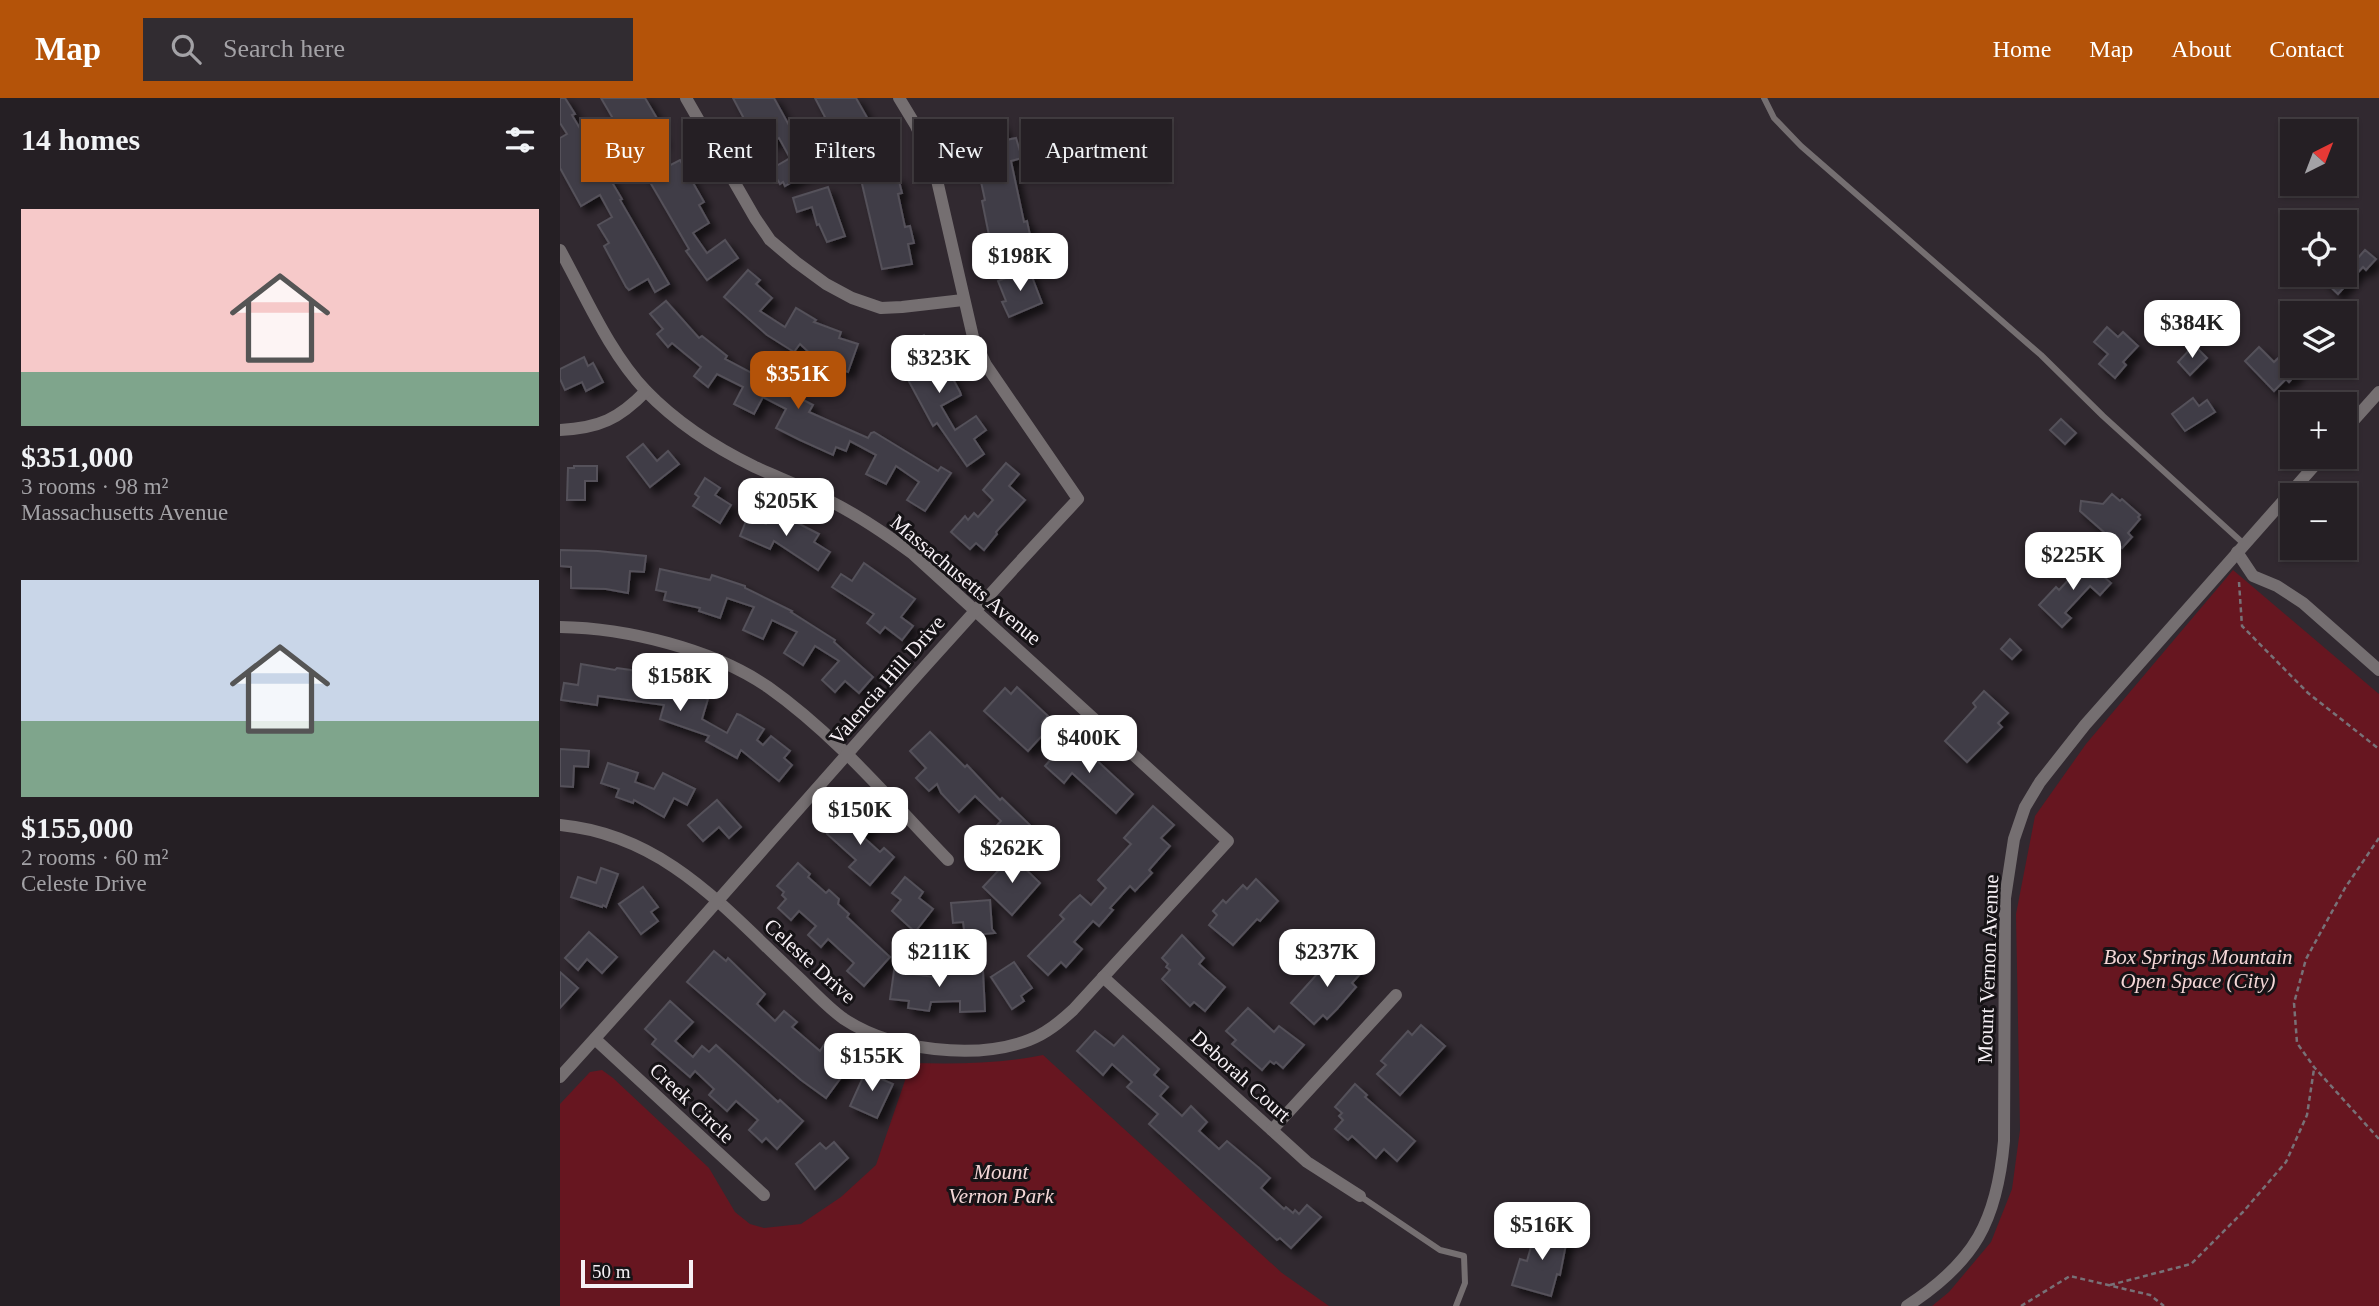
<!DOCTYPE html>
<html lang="en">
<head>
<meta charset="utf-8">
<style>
	:root { --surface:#251f24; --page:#312c31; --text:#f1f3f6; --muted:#a3a2a6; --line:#423d41; --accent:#b45309 }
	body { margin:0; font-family:Georgia,serif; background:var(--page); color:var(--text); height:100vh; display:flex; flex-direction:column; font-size:26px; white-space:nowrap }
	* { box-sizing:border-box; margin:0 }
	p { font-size:23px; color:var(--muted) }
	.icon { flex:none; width:38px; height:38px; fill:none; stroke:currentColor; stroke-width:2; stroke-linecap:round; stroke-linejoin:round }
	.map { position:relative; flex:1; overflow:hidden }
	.drawer { display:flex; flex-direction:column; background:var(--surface); width:560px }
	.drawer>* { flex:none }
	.guide { position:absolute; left:21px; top:21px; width:665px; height:63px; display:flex; gap:14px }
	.needle { width:46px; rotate:42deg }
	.buttons { position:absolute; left:1720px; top:21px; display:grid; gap:14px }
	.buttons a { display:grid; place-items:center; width:77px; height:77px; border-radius:0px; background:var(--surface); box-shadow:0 2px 5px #0004,0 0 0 2px var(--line); font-size:35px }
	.scale { position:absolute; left:21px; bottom:18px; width:112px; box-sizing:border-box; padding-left:7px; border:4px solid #f6f0f5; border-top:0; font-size:19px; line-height:24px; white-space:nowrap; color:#f6f0f5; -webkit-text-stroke:5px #161316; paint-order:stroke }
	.price { position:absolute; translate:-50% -60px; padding:0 16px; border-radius:14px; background:#fff; color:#222; font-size:23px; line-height:46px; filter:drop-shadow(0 2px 4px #0008) }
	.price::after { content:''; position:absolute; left:50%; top:42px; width:21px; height:16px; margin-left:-10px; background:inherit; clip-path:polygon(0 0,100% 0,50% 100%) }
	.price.on { background:var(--accent); color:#fff }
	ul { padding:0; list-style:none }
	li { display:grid; align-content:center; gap:14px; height:371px; padding:0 21px }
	li span { display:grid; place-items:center; height:217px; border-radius:0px; color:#555 }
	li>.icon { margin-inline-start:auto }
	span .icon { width:126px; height:126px; fill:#fffc; stroke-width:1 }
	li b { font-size:30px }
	h2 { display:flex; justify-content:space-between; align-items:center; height:84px; padding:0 21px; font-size:30px }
	.chip { padding:0 24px; border-radius:0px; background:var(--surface); box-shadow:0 2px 5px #0004,0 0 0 2px var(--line); font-size:24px; line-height:63px }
	.chip.on { background:var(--accent); color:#fff }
	header { display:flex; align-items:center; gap:42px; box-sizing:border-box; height:98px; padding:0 35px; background:var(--accent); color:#fff }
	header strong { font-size:33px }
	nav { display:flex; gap:38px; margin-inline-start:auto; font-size:24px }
	.search { width:490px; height:63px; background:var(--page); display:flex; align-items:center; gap:18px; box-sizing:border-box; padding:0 24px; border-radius:0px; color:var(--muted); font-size:26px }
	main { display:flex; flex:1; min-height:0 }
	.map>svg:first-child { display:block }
	.green { fill:#671620 }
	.building { fill:#413e47; stroke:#54515a; stroke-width:2; filter:url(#shadow) }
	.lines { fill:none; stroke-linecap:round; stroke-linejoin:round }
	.path { stroke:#787177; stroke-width:2.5; stroke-dasharray:5 3.5; stroke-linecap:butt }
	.service { stroke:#756f71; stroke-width:6 }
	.minor { stroke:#756f71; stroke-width:12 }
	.labels { text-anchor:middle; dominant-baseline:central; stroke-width:6; stroke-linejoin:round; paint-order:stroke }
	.street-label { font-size:21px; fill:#f6f0f5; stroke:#161316 }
	.park-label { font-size:21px; font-style:italic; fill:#f4d7d7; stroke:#161316 }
</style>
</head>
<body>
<header>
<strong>Map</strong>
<div class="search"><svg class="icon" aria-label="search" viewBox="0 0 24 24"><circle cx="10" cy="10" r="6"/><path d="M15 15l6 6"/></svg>Search here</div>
<nav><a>Home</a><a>Map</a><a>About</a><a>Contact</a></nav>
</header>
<main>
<section class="drawer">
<h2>14 homes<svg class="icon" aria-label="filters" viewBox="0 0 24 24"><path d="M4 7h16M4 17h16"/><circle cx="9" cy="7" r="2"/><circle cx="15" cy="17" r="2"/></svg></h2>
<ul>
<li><span style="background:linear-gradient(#f6c9c9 75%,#7fa58c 0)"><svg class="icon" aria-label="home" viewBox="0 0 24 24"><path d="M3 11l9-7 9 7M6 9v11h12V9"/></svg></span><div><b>$351,000</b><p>3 rooms · 98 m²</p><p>Massachusetts Avenue</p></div></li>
<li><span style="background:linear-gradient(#c9d6e8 65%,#7fa58c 0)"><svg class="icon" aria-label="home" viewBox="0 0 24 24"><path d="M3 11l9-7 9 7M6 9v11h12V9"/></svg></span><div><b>$155,000</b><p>2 rooms · 60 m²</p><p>Celeste Drive</p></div></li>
</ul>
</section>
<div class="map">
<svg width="1819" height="1208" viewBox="0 0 1819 1208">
	<defs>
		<filter id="shadow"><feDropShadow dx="6" dy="6" stdDeviation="3.5" flood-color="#0009"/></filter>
	</defs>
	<rect width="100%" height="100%" fill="#312930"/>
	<g class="green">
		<path d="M1673,472L1819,596V1208H1372L1389,1194L1431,1144L1452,1091L1460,1032L1456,816L1475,718L1526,646Z"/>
		<path d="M483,957L722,1175L769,1208H0V1006L30,974L42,972L53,980L149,1070L175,1114L190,1126L204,1130L241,1126L281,1099L316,1067L351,965C396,966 439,966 483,957Z"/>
	</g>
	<g class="building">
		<path d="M0,0H5L15,16L12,17L62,101L60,102L109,186L95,194L88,181L69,192L66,189L44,148L49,145L38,127L52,119L40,97L21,108L0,70V40L7,36L0,25Z"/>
		<path d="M41,0H85L98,22L93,25L103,43L90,51L101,72L120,62L144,104L139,107L149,125L133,135L147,155L165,142L178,160L147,182L126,153L129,151Z"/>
		<path d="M173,0H214L236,40L238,39L256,70L225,88L223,84L220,86L211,71L230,60L219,40L205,47L195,29L190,32Z"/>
		<path d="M255,0H296L321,44L301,55L317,84L338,79L342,95L338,96L345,129L350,128L354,145L348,146L352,166L322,171L299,73L294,76L270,34L265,37L258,23L265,19Z"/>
		<path d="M442,27L446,42L456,40L462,60L451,63L464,124L467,123L475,160L458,163L455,148L432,152L422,103L425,102L418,70L415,71L411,55L415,54L410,35Z"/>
		<path d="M268,89L285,138L267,144L259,126L257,127L252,109L237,114L233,100Z"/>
		<path d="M1785,152L1796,162L1805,152L1816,161L1806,172L1803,169L1778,196L1764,183L1770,177H1785Z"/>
		<path d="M469,171L482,205L449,219L442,204L446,203L438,183Z"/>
		<path d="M188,172L200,182L196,186L212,200L200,213L225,229L236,210L256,222L254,224L281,234L279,240L298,246L288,274L258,263L240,246L234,254L207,237L164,199Z"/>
		<path d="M106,203L139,240L142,238L167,258L165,261L253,307L249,314L308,340L311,335L314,334L378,373L381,369L391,375L365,413L347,402L359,384L336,368L326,386L306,376L316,357L290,343L286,353L276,349L273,357L240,342L216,330L226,311L203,299L194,316L174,306L183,289L157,276L148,289L134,278L141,269L112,245L108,249L97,236L103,231L90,216Z"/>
		<path d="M1547,229L1558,239L1563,234L1578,248L1563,264L1566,267L1555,280L1539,266L1548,256L1534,244Z"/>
		<path d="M364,237L374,255L378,253L400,294L401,297L381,308L395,332L416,318L426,332L414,341L424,356L407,368L377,325L373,328L333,254Z"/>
		<path d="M1634,247L1647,260L1630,277L1618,264Z"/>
		<path d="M1732,247V268L1738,274L1729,284L1726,281L1714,293L1685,263L1699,249L1714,264Z"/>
		<path d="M24,259L28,268L33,265L43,284L26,293L22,284L5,292L0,281V271Z"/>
		<path d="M1633,300L1639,308L1647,302L1655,314L1625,333L1612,316Z"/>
		<path d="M1501,321L1516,335L1505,346L1490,332Z"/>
		<path d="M83,346L97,363L108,353L119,366L90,389L67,359Z"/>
		<path d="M446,365L459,376L449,388L465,402L436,434L437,436L424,452L416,445L410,451L391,434L405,418L408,422L414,415L418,419L433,402L423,392Z"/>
		<path d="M14,368H37V383H25V402H7L8,370H14Z"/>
		<path d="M145,380L160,390L155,397L171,407L160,425L133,408L139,399L135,396Z"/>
		<path d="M1552,396L1560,403L1562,401L1580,417L1578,419L1580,421L1568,435L1572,439L1562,450L1520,413L1521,403L1543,406Z"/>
		<path d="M212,412L259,436L254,444L270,454L258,472L214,443L210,451L180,438L188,418L206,426Z"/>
		<path d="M0,452L38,453L86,458L84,474L70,473L68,495L46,491L11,490V469L0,468Z"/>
		<path d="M1526,463L1551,485L1540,497L1530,488L1505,515L1511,520L1502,529L1479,507L1496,489L1499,492Z"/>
		<path d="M304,465L355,501L341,519L353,528L342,542L325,529L320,535L307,525L314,516L272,489L281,476L292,483Z"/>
		<path d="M100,471L150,482L152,477L185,488V490L232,513L231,514L275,542L274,544L313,579L299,595L285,583L275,594L262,582L279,563L255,548L243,567L224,555L237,534L212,522L203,541L183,532L194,509L167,500L160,520L139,513L140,510L104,502L106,494L96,492Z"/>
		<path d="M1450,541L1461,552L1452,561L1441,551Z"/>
		<path d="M21,566L55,572L57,570L71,572L73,573L72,581L110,586L111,584L132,591L131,595L148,601L142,621L167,635L177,616L180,617L204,631L197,642L203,647L211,638L230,653L224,660L232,667L219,683L181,652L177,660L146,643L149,638L100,621L104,607L38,598L37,607L1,602L4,585L18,587Z"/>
		<path d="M457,589L488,618L482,624L489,630L468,653L424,613L445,590L451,596Z"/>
		<path d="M1424,593L1448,615L1438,625L1442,629L1407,664L1385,643L1416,609L1413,605Z"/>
		<path d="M370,634L405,669L407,667L440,702L442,700L473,730L453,755L431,734L441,723L415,698L399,714L381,695L377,686L369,693L356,680L366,670L350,653Z"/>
		<path d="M517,644L573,696L556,715L512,675L504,685L485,668L505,645L511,650Z"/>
		<path d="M0,651L29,653L28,669L14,668L13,689L0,688Z"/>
		<path d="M48,665L78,675L75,684L94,691L103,675L135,691L127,707L114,700L104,719L74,702L73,705L56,699L59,691L41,685Z"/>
		<path d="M157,702L181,729L169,740L159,729L143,743L128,727Z"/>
		<path d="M593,708L614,727L601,740L610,748L589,772L592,775L575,793L570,788L550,810L553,812L539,828L533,823L514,844L522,851L506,869L501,864L488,877L468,858L504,821L500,817L511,805L520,797L531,807L546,790L538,782L571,746L564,740Z"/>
		<path d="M288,713L298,721L301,717L312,727L302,738L320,754L324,750L334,759L310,787L289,769L296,762L267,736Z"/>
		<path d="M452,758L480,785L452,817L423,789Z"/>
		<path d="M238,765L250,776L248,779L266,795L269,792L279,801L278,806L289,816L287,819L330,859L304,888L287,873L294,865L268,841L261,849L248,837L256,828L239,813L231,822L218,810L226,801L222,797L224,794L217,788Z"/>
		<path d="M41,770L58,776L46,809L43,807L42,809L11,799L18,779L36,785Z"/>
		<path d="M345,779L363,794L359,800L373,811L355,834L332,813L341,802L332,795Z"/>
		<path d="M696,781L718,803L700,823L697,821L673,847L649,827L657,817L653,813L663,802L666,805L683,787L687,791Z"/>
		<path d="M83,789L98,809L91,814L98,823L81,836L59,806Z"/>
		<path d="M430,802L432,831L435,835L405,838L403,824L393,825L391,805Z"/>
		<path d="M29,834L57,859L42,875L27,861L18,872L5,860Z"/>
		<path d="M622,837L644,860L639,866L665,889L645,913L634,904L630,908L602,881L610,872L606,869L608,866L602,860Z"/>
		<path d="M154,853L166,863L168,860L205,896L197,906L215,923L224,913L237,924L232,929L260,953L264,947L291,966L266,1000L241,982L127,884Z"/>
		<path d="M777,854L801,875L792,885L796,889L777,911L767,921L763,917L754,926L731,905Z"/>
		<path d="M454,864L472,890L461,898L464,903L452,911L431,879Z"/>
		<path d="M335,866L353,868L352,876L381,880V875L423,873L425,913L400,914V903L371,904L369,913L348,910L349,903L330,901Z"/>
		<path d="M0,874L18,890L0,910Z"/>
		<path d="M110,903L133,924L115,943L133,959L142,948L149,954L156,947L218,1004L220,1002L243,1023L217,1051L206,1040L202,1044L189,1032L198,1022L176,1003L167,1013L149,997L154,991L135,973L130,979L92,946L96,941L85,931Z"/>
		<path d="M688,910L714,934L719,928L744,947L723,970L716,964L714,966L710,963L702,972L672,946L676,942L666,933Z"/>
		<path d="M861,927L885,948L840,997L817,976L826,967L821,963L848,933L852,937Z"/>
		<path d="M535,933L554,948L563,938L599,971L594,977L608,989L600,998L622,1018L631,1008L647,1024L639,1033L659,1051L667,1043L699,1070L710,1080L701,1090L724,1111L726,1109L733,1115L735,1112L739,1116L747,1107L761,1119L731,1150L720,1140L717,1142L589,1026L598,1016L567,989L572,984L552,966L543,977L517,953Z"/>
		<path d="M308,968L322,974L319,980L333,986L317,1020L290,1008Z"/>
		<path d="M795,986L807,997L805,999L855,1043L837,1063L824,1051L816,1060L792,1038L788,1042L775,1031L783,1022L779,1018L782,1015L775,1009Z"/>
		<path d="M274,1044L288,1060L255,1091L236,1066L260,1045L266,1051Z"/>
		<path d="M977,1127L1008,1136L1000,1177L997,1176L991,1198L952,1187L960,1161L967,1163Z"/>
	</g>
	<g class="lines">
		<g class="path">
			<path d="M1679,484L1682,528L1748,595L1819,651"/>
			<path d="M1819,740L1785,790L1746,861L1734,905L1737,945L1754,969L1819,1041"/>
			<path d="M1550,1187L1631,1166L1683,1114L1726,1064L1747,1017L1754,971"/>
			<path d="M1461,1208L1510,1178L1590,1197L1604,1208"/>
		</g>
		<g class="service">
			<path d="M1204,0L1214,20L1241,48L1481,257L1543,318L1684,446"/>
			<path d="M800,1098L880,1152L904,1158L905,1185L896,1208"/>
		</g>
		<g class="minor">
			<path d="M126,0L195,120L210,142L236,164L266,186L292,200L321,210L342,209L403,202"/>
			<path d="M0,152C26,199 49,254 86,293C116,324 156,350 195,369C219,380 244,389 268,402C298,417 326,436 353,456L668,743L513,912C500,924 486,936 469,942C416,962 332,953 284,921C267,909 252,892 237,878C165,811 105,737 0,727"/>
			<path d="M0,332C39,330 59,321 86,293"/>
			<path d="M1785,332L1819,294"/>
			<path d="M1677,454L1693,478L1717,488L1743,505L1819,572"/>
			<path d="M0,529C66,530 153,551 208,589C276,637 331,703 388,762"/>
			<path d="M543,879L747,1064L800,1098"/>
			<path d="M35,941L204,1097"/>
			<path d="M0,979C174,788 341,590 518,401L426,267L413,239L374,69L356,28L339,0"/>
			<path d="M712,1032L836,897"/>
			<path d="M1347,1208C1415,1164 1437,1123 1444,1043L1445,800L1454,741L1465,709L1480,684L1525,627L1762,359"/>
		</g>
	</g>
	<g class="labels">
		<g class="street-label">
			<text transform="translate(406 482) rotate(40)">Massachusetts Avenue</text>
			<text transform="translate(327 582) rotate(-49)">Valencia Hill Drive</text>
			<text transform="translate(250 863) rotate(42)">Celeste Drive</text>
			<text transform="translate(1428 871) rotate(-88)">Mount Vernon Avenue</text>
			<text transform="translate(681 978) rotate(42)">Deborah Court</text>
			<text transform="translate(132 1005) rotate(43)">Creek Circle</text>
		</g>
		<g class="park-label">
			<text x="1638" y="859">Box Springs Mountain<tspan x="1638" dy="24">Open Space (City)</tspan></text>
			<text x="441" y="1074">Mount<tspan x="441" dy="24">Vernon Park</tspan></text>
		</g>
	</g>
</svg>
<div class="buttons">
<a><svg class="needle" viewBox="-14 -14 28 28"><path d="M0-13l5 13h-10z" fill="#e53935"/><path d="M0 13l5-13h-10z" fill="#a3a2a6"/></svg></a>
<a><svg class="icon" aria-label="locate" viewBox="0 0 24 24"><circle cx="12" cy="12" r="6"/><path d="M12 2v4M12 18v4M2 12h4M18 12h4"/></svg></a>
<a><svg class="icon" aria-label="layers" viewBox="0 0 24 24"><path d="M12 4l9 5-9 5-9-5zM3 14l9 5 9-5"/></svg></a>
<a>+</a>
<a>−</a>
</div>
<div class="scale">50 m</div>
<b class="price" style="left:460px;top:195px">$198K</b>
<b class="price" style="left:1632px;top:262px">$384K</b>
<b class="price" style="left:379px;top:297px">$323K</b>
<b class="price on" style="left:238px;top:313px">$351K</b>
<b class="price" style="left:226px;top:440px">$205K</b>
<b class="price" style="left:1513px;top:494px">$225K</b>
<b class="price" style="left:120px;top:615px">$158K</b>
<b class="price" style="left:529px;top:677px">$400K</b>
<b class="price" style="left:300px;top:749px">$150K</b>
<b class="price" style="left:452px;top:787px">$262K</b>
<b class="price" style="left:379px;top:891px">$211K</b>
<b class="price" style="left:767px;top:891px">$237K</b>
<b class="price" style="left:312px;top:995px">$155K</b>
<b class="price" style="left:982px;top:1164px">$516K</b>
<div class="guide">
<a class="chip on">Buy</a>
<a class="chip">Rent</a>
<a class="chip">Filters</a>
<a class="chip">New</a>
<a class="chip">Apartment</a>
</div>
</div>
</main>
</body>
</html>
